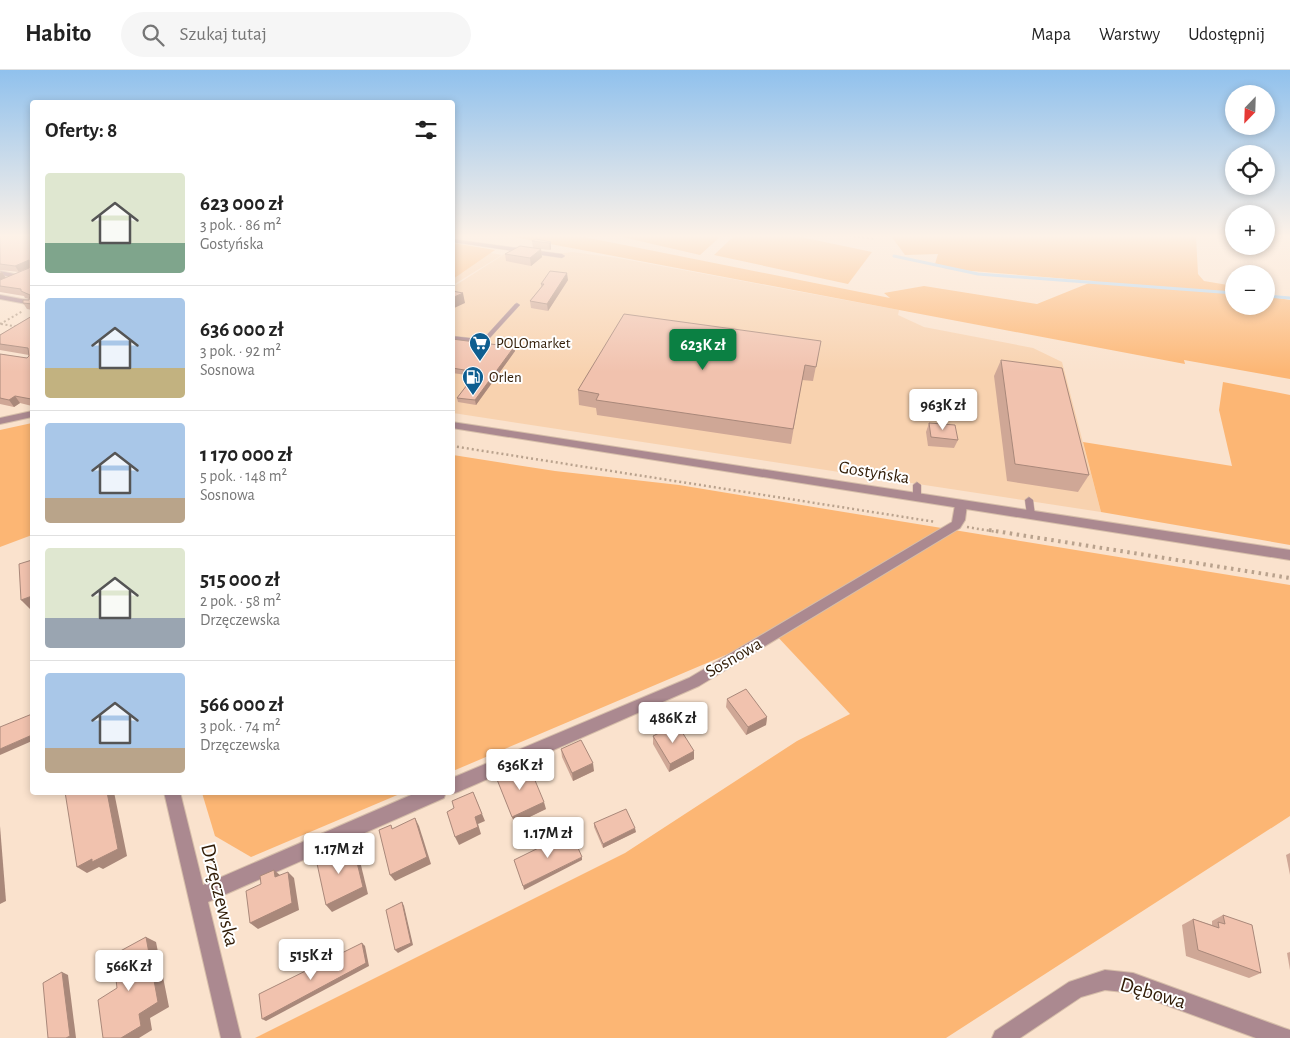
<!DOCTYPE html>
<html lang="pl">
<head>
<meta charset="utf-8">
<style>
	:root { --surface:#fff; --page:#f6f6f6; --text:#222; --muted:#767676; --line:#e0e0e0; --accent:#0b8043 }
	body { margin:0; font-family:"Alegreya Sans",sans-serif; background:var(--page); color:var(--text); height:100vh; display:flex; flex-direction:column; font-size:19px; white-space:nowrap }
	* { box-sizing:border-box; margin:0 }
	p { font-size:16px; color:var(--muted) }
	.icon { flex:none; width:28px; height:28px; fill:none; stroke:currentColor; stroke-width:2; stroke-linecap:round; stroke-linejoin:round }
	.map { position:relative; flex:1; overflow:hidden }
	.sheet { position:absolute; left:30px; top:30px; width:425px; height:695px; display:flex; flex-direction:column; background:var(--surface); border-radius:5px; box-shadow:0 2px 8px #0003 }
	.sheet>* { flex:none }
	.needle { width:32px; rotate:203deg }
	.controls { position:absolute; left:1225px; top:15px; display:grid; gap:10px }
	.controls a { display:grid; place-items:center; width:50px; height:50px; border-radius:50%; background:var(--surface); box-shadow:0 2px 8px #0003; font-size:25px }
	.price { position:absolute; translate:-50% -42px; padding:0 11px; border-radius:5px; background:#fff; color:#222; font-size:16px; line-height:32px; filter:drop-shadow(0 1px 2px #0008) }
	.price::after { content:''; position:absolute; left:50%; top:30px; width:15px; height:11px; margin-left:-8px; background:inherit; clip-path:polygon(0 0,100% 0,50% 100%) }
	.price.selected { background:var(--accent); color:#fff }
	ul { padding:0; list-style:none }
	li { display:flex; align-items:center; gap:15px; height:125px; padding:0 15px }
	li+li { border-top:1px solid var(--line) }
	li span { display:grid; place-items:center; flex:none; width:140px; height:100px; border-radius:5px; color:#555 }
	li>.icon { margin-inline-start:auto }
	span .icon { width:60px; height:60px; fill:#fffc; stroke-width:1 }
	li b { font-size:21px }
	h2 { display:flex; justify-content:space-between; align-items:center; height:60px; padding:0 15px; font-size:21px }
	header { display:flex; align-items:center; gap:30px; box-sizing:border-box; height:70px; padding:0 25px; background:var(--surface); border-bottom:1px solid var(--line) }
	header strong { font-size:24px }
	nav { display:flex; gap:28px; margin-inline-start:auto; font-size:18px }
	.search { width:350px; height:45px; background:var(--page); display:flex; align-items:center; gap:12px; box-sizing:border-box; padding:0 18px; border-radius:28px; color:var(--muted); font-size:19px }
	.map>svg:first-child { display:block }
	.built { fill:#f8d2af }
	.green { fill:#fcb674 }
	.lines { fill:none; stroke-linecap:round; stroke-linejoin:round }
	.stream { stroke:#add4f4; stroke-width:3 }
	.service-casing { stroke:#d6bea9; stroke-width:1 }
	.minor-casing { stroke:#d6bea9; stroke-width:2 }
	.tertiary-casing { stroke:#d6bea9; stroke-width:2 }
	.path-far2 { stroke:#b9a28d; stroke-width:2; stroke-dasharray:2 2.5; stroke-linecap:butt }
	.path-far1 { stroke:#b9a28d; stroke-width:2.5; stroke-dasharray:2 3; stroke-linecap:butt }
	.path { stroke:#b9a28d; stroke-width:4; stroke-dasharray:2.5 4.5; stroke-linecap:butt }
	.service { fill:#ab8990; fill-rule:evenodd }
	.minor { fill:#ab8990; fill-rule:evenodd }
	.tertiary { fill:#ab8990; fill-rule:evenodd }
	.wall { fill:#cfa796 }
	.shaded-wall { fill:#a9887a }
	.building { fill:#f1c2ae; stroke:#a9887a }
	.labels { text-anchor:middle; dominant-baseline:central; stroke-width:4; stroke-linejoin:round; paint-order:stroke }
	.far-poi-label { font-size:15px; fill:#311c06; stroke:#fff; text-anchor:start }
	.street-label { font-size:18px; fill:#311c06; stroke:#fff }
	.near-street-label { font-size:21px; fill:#311c06; stroke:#fff }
</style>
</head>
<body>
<header>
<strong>Habito</strong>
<div class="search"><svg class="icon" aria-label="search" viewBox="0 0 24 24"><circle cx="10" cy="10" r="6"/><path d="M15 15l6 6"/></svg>Szukaj tutaj</div>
<nav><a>Mapa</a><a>Warstwy</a><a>Udostępnij</a></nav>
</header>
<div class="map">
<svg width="1290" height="968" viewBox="0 0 1290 968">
	<rect width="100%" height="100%" fill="#fae2cd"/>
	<g class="built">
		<path d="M453,176L502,185L453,215Z"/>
		<path d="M572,182L618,188L899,240L898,245L924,257L1033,278L1062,292L1101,442L453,343V217L506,183L535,187Z"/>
	</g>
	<g class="green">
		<path d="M508,166H579L890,228L884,223L924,216L1037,234L1094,211L947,199L935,194L938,184L905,185L891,166H1196L1198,204L1204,211L1234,216V236H1266V226L1290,230V309L1184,290L1185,294Z"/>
		<path d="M618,166H721L700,185Z"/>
		<path d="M734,166H796L872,182L848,214L714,185Z"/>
		<path d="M453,173L495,180L453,209Z"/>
		<path d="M1223,312L1290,325V475L1101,442L1083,372L1232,396L1219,340Z"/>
		<path d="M32,353V465L0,477V360Z"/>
		<path d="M453,385L555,401L679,415L1290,515V746L946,968H255L625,783L797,671L850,644L775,564L453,701Z"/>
		<path d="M202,723V722L402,723L251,787L215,766Z"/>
	</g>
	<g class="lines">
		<g class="stream">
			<path d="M894,186L978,204L1234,223"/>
			<path d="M1266,226L1290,228"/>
		</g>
		<g class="service-casing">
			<g id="service">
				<path d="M452,169L562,184L565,186L562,188L452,172Z"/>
				<path d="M517,233L520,235L519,236L488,270L479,273L452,270V266L479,269L484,268L515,234Z"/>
				<path d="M917,412L921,415V428L917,431L913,428V415Z"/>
				<path d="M1029,427L1033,430L1035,445L1031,448L1027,445L1025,430Z"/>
			</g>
		</g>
		<g class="minor-casing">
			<g id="minor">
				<path d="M0,201L24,206L20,208L0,205Z"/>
				<path d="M0,225L32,231V235L0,229Z"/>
				<path d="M961,431L967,435L965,450L960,458L699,616L458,722L452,724L449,722H452V708L689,608L952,452L955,435Z"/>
				<path d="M164,722H180L203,815L418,722H446L444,728L208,832L241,968H221Z"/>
				<path d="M1105,900L1133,903L1284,958L1290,960V968H1256L1133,923L1105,920L1081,927L1020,968H992L995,961L1069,912Z"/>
			</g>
		</g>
		<g class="tertiary-casing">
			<g id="tertiary">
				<path d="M32,341V347L0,354V348Z"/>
				<path d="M452,352L1290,480V490L452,358Z"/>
			</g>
		</g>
		<g class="path-far2">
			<path d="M849,166L876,169"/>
			<path d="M0,254L23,241"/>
			<path d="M1,254L19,257"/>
		</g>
		<g class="path-far1">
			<path d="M452,376L936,452"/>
			<path d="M967,457L997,462"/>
		</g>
		<path class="path" d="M989,460L1290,508"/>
		<use href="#service" class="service"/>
		<use href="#minor" class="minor"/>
		<use href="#tertiary" class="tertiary"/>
	</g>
	<g class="wall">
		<path d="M0,166H32V240L27,239L23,233L29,230V229L25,228L24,226L0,222V201L2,202L6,208L29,198L19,202L0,200Z"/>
		<path d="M532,171L551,172V179L550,180L533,178Z"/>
		<path d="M541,179L542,187L531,196L506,191L505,184Z"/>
		<path d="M568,210L548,241L531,238L530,231L541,217V214Z"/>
		<path d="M32,246V336L20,333L14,337L0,334V284L27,288L29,286V285L0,280V265Z"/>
		<path d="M452,269L515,281L476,335L458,332L457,328L474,306L452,303Z"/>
		<path d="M821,271L813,311L802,310L791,374L597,345L596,338L579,335L578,320Z"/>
		<path d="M1001,290L1089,405L1078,422L1007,411L994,306Z"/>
		<path d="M929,353L958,370L954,378L928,376L926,362Z"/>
		<path d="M727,629L767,647L766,655L746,665L726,637Z"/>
		<path d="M653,666L694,689L669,702L653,674Z"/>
		<path d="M561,679L594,701L573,711L562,687Z"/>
		<path d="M496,707L546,739L515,754Z"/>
		<path d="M594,753L636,762L603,778L594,757Z"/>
		<path d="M1290,783V805L1286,785Z"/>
		<path d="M1223,845L1261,903L1249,908L1186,886L1182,855L1193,849L1212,855V851Z"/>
		<path d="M1290,882V900L1287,883Z"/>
	</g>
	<g class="shaded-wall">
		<path d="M551,172V179L550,180L549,173Z"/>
		<path d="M541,179L542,187L531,196L530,188Z"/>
		<path d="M29,190L32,196L19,202L15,196Z"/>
		<path d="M2,202L6,208L0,211V203Z"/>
		<path d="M567,203L568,210L548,241L547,234Z"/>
		<path d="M463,223L465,233L452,239V228Z"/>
		<path d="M514,277L515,281L476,335L475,330Z"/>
		<path d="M15,326L20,333L14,337L9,330Z"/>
		<path d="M32,526V538L30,539L21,530Z"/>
		<path d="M767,647L766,655L746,665L748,657Z"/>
		<path d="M32,665V671L0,685V679Z"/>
		<path d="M694,681V689L669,702L670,694Z"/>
		<path d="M593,693L594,701L573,711L572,703Z"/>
		<path d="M107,722H114L127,786L103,799L99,797L87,803L77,797Z"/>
		<path d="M473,722L485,751L478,754L481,764L459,775L455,767L475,747Z"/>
		<path d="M544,732L546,739L515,754L512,747Z"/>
		<path d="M415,748L419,756L431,794L395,811L390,805Z"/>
		<path d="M0,756L6,831L0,834Z"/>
		<path d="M635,758L636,762L603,778V774Z"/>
		<path d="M353,776L358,783L368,824L332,842L326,835Z"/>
		<path d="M582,787V790L524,820L523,816Z"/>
		<path d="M274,800L281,806L275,807Z"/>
		<path d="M288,802L294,808L299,840L258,859L250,853Z"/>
		<path d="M402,832L404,836L413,875L398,883L395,880Z"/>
		<path d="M146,867L156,872L169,937L150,948L152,960L139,968H121L139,944Z"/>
		<path d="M362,873L365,876L369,896L266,951L262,949Z"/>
		<path d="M62,902L68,905L76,968H66Z"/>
	</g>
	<g class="building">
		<path d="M0,166H32V234L23,233V230H29L30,225L21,221V219L0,216V210L29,198V190L15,196L0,194Z"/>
		<path d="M536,169L551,172L549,173L532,171Z"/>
		<path d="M520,176L541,179L530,188L505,184Z"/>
		<path d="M550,201L567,203L547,234L530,231L544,214H541Z"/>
		<path d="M452,221L463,223L452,228Z"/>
		<path d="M624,244L821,271L816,297L805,295L793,359L596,330L599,324L578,320Z"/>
		<path d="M32,246V329H31L15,326L9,330L0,328V284L27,288L29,286L28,278L0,274V265Z"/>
		<path d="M452,269L514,277L475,330L457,328L477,302L452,298Z"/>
		<path d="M1001,290L1062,298L1089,405L1015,394Z"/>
		<path d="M929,353L955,355L958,370L931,367Z"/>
		<path d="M32,490V526L21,530L19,494Z"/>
		<path d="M746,619L767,647L748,657L727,629Z"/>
		<path d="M32,644V665L0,679V657Z"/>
		<path d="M677,654L694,681L670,694L653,666Z"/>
		<path d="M581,670L593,693L572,703L561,679Z"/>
		<path d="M529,696L544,732L512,747L496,707L507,703L509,706Z"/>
		<path d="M65,722H107L118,779L92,792V789L77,797Z"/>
		<path d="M473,722L482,744L475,747L478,757L455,767L447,742L454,738L452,731Z"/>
		<path d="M626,739L635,758L603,774L594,753Z"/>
		<path d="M415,748L427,787L390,805L379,760L391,755L392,759Z"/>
		<path d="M571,762L582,787L523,816L514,790Z"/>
		<path d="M353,776L363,817L326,835L316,789L328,783L329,787Z"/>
		<path d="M274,800L275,807L288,802L292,833L250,853L246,821L261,814L260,806Z"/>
		<path d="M402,832L411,873L395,880L386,840Z"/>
		<path d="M1223,845L1252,855L1261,903L1198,880L1193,849L1219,858L1218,852L1225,854Z"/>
		<path d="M146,867L158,932L139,944L141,956L121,968H103L98,930L117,918L113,885Z"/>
		<path d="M362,873L366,893L262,949L259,924Z"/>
		<path d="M62,902L70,966L66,968H48L43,913Z"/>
	</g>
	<linearGradient id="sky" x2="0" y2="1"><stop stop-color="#90c1ed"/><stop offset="0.55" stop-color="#fdf2e8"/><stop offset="1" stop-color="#fdf2e8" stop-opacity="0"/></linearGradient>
	<rect width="1290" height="302" fill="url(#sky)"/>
	<defs>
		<g id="supermarket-pin" transform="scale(1.125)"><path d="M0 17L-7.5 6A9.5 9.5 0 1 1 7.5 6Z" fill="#0e5e90" stroke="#fff"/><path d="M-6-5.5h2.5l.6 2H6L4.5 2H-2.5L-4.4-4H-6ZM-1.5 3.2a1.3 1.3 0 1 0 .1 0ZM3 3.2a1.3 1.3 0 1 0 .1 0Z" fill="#fff"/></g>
		<g id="fuel-pin" transform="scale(1.125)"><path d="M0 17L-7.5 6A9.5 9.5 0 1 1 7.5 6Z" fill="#0e5e90" stroke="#fff"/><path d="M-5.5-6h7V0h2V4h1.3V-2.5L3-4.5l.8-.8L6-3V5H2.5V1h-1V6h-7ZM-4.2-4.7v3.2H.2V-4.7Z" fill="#fff"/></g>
	</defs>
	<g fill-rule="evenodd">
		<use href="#supermarket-pin" x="480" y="273"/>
		<use href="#fuel-pin" x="473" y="307"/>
	</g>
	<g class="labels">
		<g class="far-poi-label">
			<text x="496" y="273">POLOmarket</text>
			<text x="489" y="307">Orlen</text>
		</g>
		<g class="street-label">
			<text transform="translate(874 403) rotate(9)">Gostyńska</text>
			<text transform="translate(734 588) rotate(-30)">Sosnowa</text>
		</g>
		<g class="near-street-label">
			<text transform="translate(220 825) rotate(76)">Drzęczewska</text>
			<text transform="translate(1153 923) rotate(16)">Dębowa</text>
		</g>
	</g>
</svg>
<div class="controls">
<a><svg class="needle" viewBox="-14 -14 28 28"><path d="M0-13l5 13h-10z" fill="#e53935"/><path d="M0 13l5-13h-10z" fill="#767676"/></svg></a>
<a><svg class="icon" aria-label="locate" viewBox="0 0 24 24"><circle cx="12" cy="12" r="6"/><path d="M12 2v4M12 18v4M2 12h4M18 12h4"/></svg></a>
<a>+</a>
<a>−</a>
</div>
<b class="price selected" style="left:703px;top:301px">623K zł</b>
<b class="price" style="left:943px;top:361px">963K zł</b>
<b class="price" style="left:673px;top:674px">486K zł</b>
<b class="price" style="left:520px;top:721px">636K zł</b>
<b class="price" style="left:548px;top:789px">1.17M zł</b>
<b class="price" style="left:339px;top:805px">1.17M zł</b>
<b class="price" style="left:311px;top:911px">515K zł</b>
<b class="price" style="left:129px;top:922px">566K zł</b>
<section class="sheet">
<h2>Oferty: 8<svg class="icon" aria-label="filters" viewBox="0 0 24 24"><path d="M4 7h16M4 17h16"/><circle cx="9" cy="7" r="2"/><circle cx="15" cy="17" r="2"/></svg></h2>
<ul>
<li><span style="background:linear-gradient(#dfe7d0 70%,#7fa58c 0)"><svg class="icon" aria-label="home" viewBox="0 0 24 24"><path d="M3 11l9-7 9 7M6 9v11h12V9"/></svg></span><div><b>623 000 zł</b><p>3 pok. · 86 m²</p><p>Gostyńska</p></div></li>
<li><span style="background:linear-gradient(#a9c7e8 70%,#c2b280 0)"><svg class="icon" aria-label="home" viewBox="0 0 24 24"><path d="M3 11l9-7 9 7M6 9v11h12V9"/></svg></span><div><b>636 000 zł</b><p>3 pok. · 92 m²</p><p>Sosnowa</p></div></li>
<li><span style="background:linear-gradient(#a9c7e8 75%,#b9a48a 0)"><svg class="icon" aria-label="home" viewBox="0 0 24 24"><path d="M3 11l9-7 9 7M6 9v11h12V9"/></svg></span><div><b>1 170 000 zł</b><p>5 pok. · 148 m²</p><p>Sosnowa</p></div></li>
<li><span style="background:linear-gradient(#dfe7d0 70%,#9aa5b1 0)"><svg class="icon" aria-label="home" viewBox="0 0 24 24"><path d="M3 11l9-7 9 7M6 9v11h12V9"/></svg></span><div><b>515 000 zł</b><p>2 pok. · 58 m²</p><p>Drzęczewska</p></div></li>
<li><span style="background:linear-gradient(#a9c7e8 75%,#b9a48a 0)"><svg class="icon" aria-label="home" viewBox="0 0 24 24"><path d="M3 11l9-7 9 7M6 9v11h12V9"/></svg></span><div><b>566 000 zł</b><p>3 pok. · 74 m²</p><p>Drzęczewska</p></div></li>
</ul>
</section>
</div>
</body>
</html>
